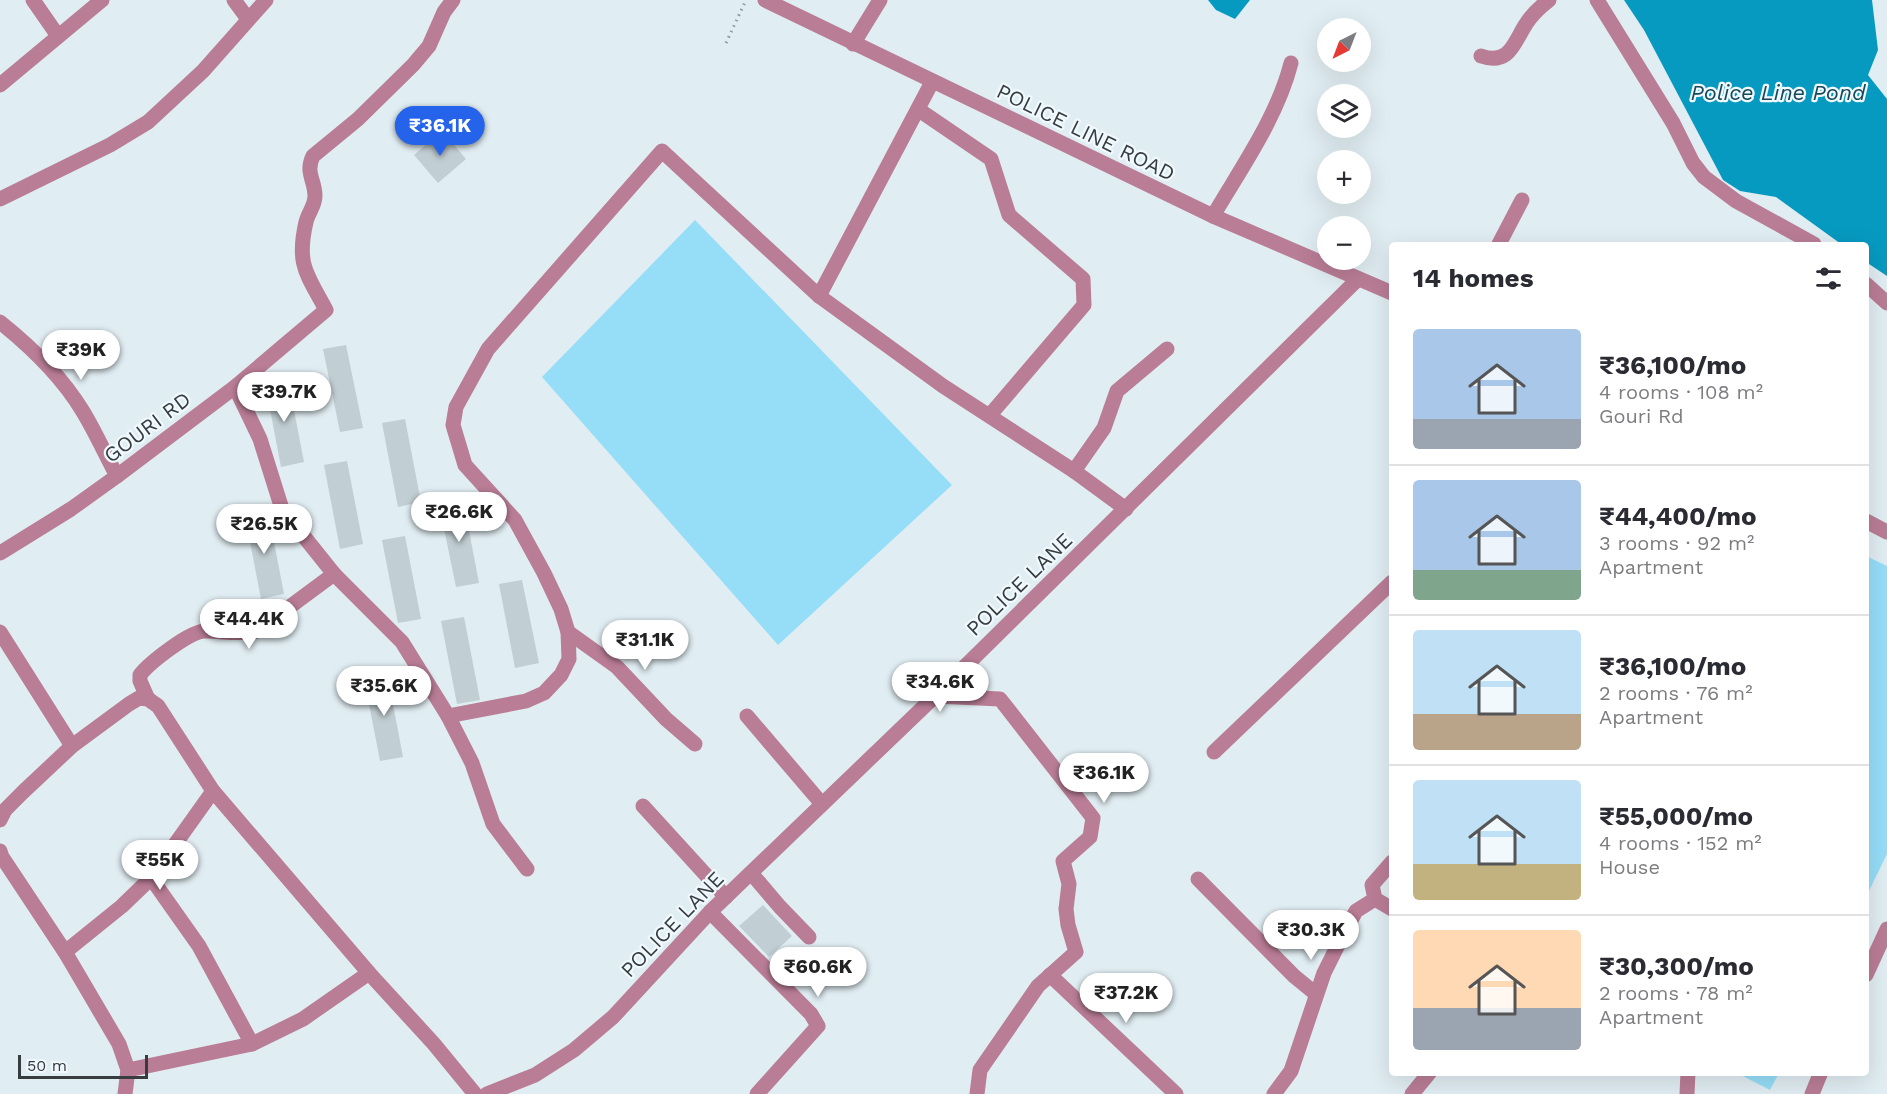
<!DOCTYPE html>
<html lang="en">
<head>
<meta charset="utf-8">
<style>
	:root { --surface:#fff; --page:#f7f7f7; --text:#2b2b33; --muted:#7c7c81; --line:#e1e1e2; --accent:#2563eb }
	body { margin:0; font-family:"Work Sans",sans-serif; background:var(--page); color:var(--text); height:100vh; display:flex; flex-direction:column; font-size:22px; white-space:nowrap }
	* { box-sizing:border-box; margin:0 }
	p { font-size:20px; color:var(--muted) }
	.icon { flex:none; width:33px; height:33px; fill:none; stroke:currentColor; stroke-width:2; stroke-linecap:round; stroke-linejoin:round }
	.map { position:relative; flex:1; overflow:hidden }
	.sheet { position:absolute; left:1389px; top:242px; width:480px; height:834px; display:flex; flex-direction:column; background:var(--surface); border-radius:6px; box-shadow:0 6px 24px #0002 }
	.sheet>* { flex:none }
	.needle { width:39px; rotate:222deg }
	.controls { position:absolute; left:1317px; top:18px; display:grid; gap:12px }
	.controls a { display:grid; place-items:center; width:54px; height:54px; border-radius:50%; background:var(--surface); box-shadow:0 6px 24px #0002; font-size:30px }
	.scale { position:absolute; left:18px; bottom:15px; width:130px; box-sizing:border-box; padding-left:6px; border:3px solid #373c3e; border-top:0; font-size:16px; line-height:21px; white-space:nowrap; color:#373c3e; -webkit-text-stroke:4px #eff9fe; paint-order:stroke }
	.price { position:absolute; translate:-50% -51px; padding:0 14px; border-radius:21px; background:#fff; color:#222; font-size:20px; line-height:39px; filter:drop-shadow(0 2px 3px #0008) }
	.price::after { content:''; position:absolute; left:50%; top:36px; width:18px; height:14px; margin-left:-9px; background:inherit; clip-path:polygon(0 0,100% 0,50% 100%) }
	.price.on { background:var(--accent); color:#fff }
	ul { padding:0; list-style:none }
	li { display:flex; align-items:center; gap:18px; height:150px; padding:0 24px }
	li+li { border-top:2px solid var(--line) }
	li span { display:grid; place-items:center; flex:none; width:168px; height:120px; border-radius:6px; color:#555 }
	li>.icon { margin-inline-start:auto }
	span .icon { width:72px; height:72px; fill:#fffc; stroke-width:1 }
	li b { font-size:26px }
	h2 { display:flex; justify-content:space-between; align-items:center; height:72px; padding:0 24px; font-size:26px }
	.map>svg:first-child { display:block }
	.green { fill:#96ddf8 }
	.water { fill:#079ac0 }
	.building { fill:#c1ced3 }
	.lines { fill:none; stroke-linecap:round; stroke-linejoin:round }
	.path { stroke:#8d969a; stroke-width:3; stroke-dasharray:1.5 4.5; stroke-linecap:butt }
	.minor { stroke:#b97d95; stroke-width:15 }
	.labels { text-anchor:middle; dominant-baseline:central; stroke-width:4.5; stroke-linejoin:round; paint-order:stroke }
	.street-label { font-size:21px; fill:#373c3e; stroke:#eff9fe }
	.water-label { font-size:22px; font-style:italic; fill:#164859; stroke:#eff9fe }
</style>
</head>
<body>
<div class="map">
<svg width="1887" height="1094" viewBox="0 0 1887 1094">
	<rect width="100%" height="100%" fill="#e0edf2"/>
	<g class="green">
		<path d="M695,220L952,485L778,645L542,377Z"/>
		<path d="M1866,556L1887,566V854L1866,897Z"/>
		<path d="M1737,1073H1779L1770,1090Z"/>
	</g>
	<g class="water">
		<path d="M1208,0H1250L1235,19L1216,10Z"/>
		<path d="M1624,0H1872L1878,50L1868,75L1887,99V276L1866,262V244H1841L1776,197L1740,191L1723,180L1644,30Z"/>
	</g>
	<g class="building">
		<path d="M442,131L466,159L438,183L414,155Z"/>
		<path d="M346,345L363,428L340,432L323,349Z"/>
		<path d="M288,379L304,462L281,467L265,383Z"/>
		<path d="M405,419L421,502L398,507L382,423Z"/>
		<path d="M347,461L363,544L340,549L324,465Z"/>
		<path d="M463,499L479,583L456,587L439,504Z"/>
		<path d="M268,511L284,594L261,599L245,516Z"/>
		<path d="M405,536L421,619L398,623L382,540Z"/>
		<path d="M522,580L539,663L515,668L499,584Z"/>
		<path d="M464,617L480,700L457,704L441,621Z"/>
		<path d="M387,673L403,757L380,761L364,678Z"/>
		<path d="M763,905L792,936L769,957L739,926Z"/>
	</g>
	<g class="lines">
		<path class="path" d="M726,43L746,0"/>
		<g class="minor">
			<path d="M33,0L58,36"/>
			<path d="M234,0L248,19"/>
			<path d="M765,0L1213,216L1392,293"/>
			<path d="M1597,0L1673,123L1693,163L1704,177L1736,201L1814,244"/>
			<path d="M853,44L880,0"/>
			<path d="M1481,56C1510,66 1514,42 1526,24C1532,14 1540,7 1549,0"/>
			<path d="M0,85L102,0"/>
			<path d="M919,110L991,159L1009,215L1083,279L1084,305L990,415"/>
			<path d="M0,199L110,145L148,122L203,71L266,0"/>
			<path d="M1213,216C1241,168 1277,118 1291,63"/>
			<path d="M1499,244L1522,200"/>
			<path d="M1866,284L1887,303"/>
			<path d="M819,296L932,82"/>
			<path d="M0,322C30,346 62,377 82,410C95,431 105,454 117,476"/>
			<path d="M235,387L260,439L282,509L334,574L402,642L448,716L472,763L493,824L527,869"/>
			<path d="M1074,471L1104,428L1117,391L1167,349"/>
			<path d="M1866,521L1887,532"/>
			<path d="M0,553L71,509L117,476L235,387L326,310C307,274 296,265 306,222C308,213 315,206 315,196C315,180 305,173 313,156L358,119L413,65L429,46L444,12L453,0"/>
			<path d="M0,632L72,746"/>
			<path d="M568,632L617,667L666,719L695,744"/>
			<path d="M935,696L1000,699L1093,818L1090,837L1063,861L1069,884L1066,909L1068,925L1076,952L1038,986L980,1070L977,1094"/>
			<path d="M148,699L140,681V675C149,663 190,631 205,631C223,631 239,635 257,631L334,574"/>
			<path d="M448,716L526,701L544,693L561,675L569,659L568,632L561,609L544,573L515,520L465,465L453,425L456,407L488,349L662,151L819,296L943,386L1074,471L1126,509"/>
			<path d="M747,716L822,804"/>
			<path d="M1214,752L1392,582"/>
			<path d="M643,806L726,897"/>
			<path d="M0,820L5,810L23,792L72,746L129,704L139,698L148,699L158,706L213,791L369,973L434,1044L475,1094"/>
			<path d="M0,851L2,857L65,952L119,1044L128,1070L125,1094"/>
			<path d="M751,873L780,907L809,937"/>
			<path d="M151,878L199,946L252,1044"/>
			<path d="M1198,879L1294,976L1316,994"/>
			<path d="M1375,899L1392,909"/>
			<path d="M710,912L811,1014L818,1026L757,1094"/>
			<path d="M65,952L122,906L151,878L213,791"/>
			<path d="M1050,975L1176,1094"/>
			<path d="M1866,975L1887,929"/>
			<path d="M128,1070L252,1044L303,1019L369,973"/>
			<path d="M487,1094L535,1075L574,1050L613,1017L710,912L935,696L1358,279"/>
			<path d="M1274,1094L1291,1071L1324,973L1343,935L1356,911L1375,899L1372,885L1392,862"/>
			<path d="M1412,1094L1430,1072"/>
			<path d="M1687,1094L1688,1072"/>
			<path d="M1812,1094L1821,1072"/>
		</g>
	</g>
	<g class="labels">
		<g class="street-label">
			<text transform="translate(1086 132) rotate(26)">POLICE LINE ROAD</text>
			<text transform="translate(147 427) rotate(-37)">GOURI RD</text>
			<text transform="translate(1019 584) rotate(-44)">POLICE LANE</text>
			<text transform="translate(672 924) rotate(-46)">POLICE LANE</text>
		</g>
		<g class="water-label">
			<text x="1778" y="92">Police Line Pond</text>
		</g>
	</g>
</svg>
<div class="controls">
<a><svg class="needle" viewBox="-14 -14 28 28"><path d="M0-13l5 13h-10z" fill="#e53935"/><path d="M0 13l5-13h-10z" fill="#7c7c81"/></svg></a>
<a><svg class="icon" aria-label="layers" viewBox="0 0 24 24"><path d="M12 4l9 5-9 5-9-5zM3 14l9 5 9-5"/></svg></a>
<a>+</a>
<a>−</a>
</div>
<div class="scale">50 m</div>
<b class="price on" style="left:440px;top:157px">₹36.1K</b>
<b class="price" style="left:81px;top:381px">₹39K</b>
<b class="price" style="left:284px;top:423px">₹39.7K</b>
<b class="price" style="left:459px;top:543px">₹26.6K</b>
<b class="price" style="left:264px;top:555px">₹26.5K</b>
<b class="price" style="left:249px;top:650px">₹44.4K</b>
<b class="price" style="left:645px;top:671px">₹31.1K</b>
<b class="price" style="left:940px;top:713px">₹34.6K</b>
<b class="price" style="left:384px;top:717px">₹35.6K</b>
<b class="price" style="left:1104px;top:804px">₹36.1K</b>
<b class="price" style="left:160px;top:891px">₹55K</b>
<b class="price" style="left:1311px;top:961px">₹30.3K</b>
<b class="price" style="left:818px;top:998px">₹60.6K</b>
<b class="price" style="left:1126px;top:1024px">₹37.2K</b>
<section class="sheet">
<h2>14 homes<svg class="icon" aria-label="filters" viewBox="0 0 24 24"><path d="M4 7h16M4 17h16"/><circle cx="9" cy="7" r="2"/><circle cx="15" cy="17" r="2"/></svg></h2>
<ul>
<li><span style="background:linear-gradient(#a9c7e8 75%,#9aa5b1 0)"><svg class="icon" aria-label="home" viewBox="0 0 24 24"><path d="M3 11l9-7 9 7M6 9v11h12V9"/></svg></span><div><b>₹36,100/mo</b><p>4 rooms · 108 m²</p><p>Gouri Rd</p></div></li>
<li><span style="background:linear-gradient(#a9c7e8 75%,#7fa58c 0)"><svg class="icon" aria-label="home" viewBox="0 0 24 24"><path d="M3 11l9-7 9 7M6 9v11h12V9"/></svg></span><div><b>₹44,400/mo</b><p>3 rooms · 92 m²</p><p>Apartment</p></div></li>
<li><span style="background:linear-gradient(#bfe0f5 70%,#b9a48a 0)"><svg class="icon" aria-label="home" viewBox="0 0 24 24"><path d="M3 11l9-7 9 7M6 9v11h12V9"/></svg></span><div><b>₹36,100/mo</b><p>2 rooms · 76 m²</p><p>Apartment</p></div></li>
<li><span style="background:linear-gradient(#bfe0f5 70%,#c2b280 0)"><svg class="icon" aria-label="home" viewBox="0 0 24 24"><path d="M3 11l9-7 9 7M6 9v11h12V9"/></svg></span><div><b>₹55,000/mo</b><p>4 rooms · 152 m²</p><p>House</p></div></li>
<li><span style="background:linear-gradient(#ffd9b3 65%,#9aa5b1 0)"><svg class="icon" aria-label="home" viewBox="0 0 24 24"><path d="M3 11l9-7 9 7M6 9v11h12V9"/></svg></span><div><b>₹30,300/mo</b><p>2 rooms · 78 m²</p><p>Apartment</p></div></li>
</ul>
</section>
</div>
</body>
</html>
